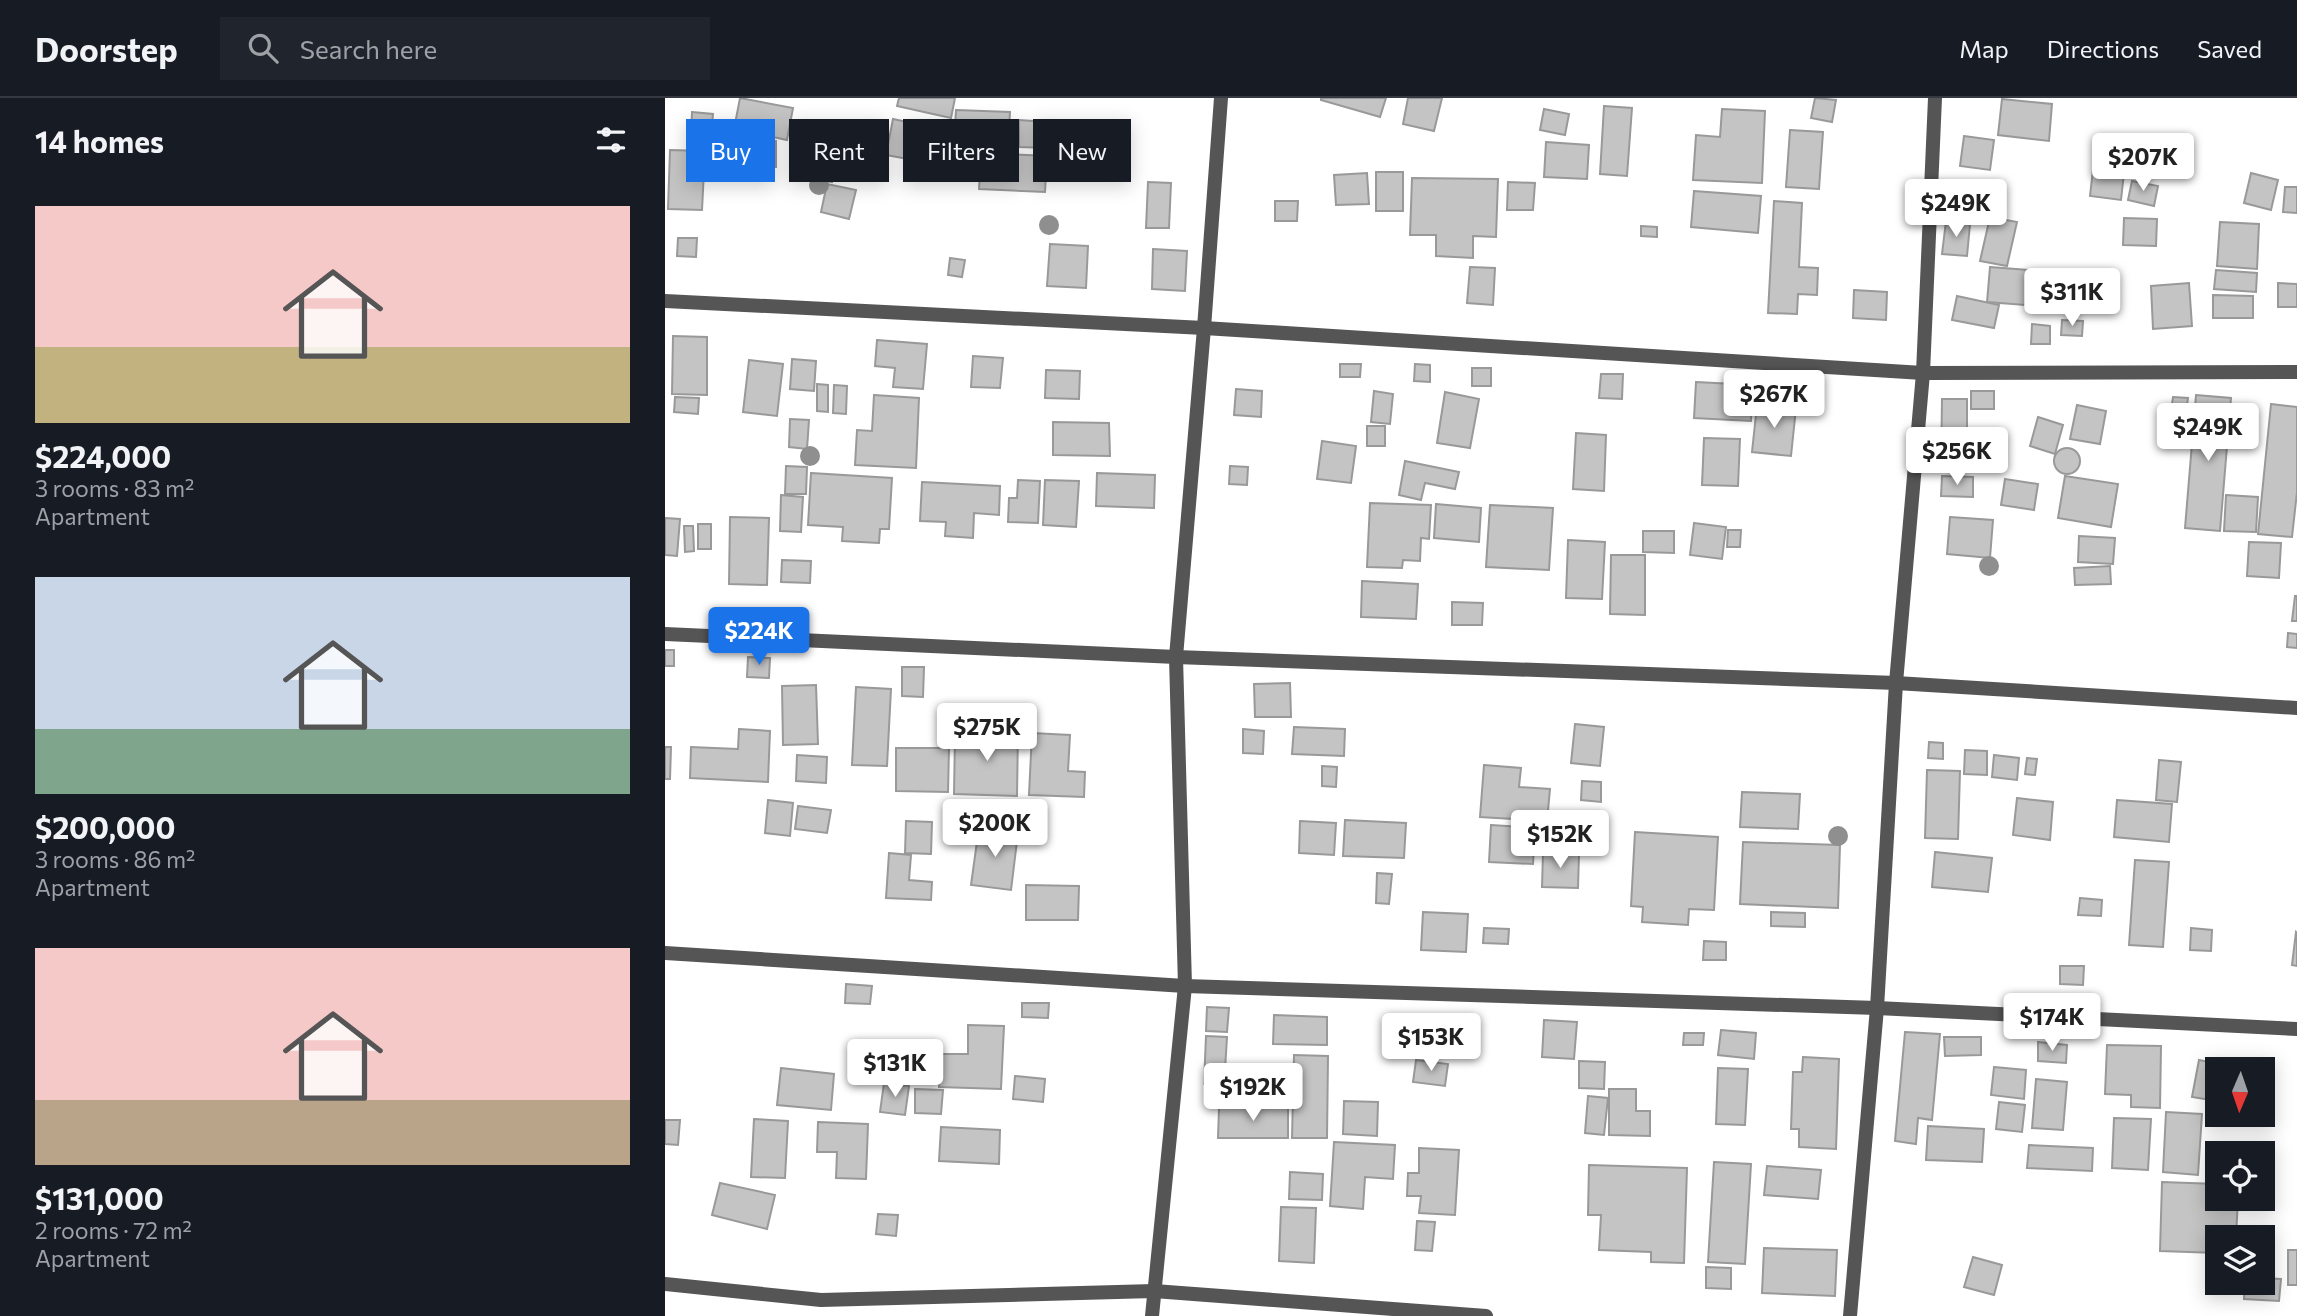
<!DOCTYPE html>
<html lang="en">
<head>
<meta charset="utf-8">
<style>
	:root { --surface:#171b24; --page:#20242c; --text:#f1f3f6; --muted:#9ea1a6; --line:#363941; --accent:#1a73e8 }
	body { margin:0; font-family:Commissioner,sans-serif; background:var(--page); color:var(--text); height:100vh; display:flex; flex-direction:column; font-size:26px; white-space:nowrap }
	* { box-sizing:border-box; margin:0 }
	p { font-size:23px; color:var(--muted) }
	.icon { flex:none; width:38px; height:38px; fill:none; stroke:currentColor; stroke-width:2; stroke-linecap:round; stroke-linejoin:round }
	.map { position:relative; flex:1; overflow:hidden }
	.side { display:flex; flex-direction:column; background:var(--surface); width:665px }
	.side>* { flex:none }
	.top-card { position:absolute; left:21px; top:21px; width:665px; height:63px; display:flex; gap:14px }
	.needle { width:46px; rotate:182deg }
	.controls { position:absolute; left:1540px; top:959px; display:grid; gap:14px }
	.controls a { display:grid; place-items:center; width:70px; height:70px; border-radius:0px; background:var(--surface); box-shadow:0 4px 18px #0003; font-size:35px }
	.price { position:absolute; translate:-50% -60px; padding:0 16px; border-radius:7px; background:#fff; color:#222; font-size:23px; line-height:46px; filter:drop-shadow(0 2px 4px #0008) }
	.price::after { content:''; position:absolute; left:50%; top:42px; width:21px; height:16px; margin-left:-10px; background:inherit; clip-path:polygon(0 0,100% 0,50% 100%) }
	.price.on { background:var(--accent); color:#fff }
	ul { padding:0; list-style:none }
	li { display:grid; align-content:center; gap:14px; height:371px; padding:0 35px }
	li span { display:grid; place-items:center; height:217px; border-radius:0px; color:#555 }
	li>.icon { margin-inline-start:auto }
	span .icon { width:126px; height:126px; fill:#fffc; stroke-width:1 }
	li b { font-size:30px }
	h2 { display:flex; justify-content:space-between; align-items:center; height:84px; padding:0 35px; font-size:30px }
	.tag { padding:0 24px; border-radius:0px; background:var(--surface); box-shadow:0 4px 18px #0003; font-size:24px; line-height:63px }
	.tag.on { background:var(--accent); color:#fff }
	header { display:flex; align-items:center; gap:42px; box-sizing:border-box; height:98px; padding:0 35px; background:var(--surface); border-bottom:2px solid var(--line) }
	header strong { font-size:33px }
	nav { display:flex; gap:38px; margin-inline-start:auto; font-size:24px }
	.search { width:490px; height:63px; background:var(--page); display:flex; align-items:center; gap:18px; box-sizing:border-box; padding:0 24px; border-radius:0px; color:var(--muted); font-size:26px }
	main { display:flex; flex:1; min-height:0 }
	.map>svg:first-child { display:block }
	.building { fill:#c4c4c4; stroke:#999; stroke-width:2 }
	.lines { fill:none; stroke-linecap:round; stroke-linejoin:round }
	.street { stroke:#555; stroke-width:14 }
	.tree { fill:#8f8f8f }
</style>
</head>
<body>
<header>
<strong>Doorstep</strong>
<div class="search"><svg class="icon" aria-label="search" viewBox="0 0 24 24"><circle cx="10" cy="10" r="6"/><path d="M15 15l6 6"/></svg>Search here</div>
<nav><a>Map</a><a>Directions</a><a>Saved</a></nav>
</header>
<main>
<section class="side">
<h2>14 homes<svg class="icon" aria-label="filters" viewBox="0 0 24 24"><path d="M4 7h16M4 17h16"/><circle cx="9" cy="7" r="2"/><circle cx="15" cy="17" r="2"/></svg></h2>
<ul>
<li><span style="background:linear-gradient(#f6c9c9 65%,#c2b280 0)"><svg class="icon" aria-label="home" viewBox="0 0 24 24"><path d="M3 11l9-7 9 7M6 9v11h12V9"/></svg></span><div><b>$224,000</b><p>3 rooms · 83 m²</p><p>Apartment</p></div></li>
<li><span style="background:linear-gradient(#c9d6e8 70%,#7fa58c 0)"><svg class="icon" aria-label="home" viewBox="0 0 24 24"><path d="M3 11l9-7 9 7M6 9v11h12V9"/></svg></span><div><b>$200,000</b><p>3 rooms · 86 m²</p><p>Apartment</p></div></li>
<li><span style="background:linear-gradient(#f6c9c9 70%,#b9a48a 0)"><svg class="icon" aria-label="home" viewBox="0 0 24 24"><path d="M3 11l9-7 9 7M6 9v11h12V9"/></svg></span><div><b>$131,000</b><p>2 rooms · 72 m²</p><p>Apartment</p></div></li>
</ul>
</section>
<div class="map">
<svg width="1632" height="1218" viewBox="0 0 1632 1218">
	<rect width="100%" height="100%" fill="#fff"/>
	<g class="building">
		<path d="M75,0L128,10L122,42L69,31Z"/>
		<path d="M234,0H290L286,20L232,8Z"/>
		<path d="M656,0H721L715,19L656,2Z"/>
		<path d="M743,0H777L769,33L738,26Z"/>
		<path d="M1150,0L1171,2L1167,24L1146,20Z"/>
		<path d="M1337,1L1387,6L1384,43L1333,37Z"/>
		<path d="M939,8L967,10L962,78L935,76Z"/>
		<path d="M879,11L904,16L900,37L875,32Z"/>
		<path d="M1057,11L1100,13L1097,85L1028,82L1031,37L1055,39Z"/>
		<path d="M291,12L345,14L343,49L289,46Z"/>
		<path d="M27,14L48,16L46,41L26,39Z"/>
		<path d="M228,21L261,28L254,63L221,57Z"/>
		<path d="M354,22L383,24L382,50L354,49Z"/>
		<path d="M1125,32L1158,34L1154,91L1121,89Z"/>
		<path d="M49,37L74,40L71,60L46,57Z"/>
		<path d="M1299,38L1329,42L1325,72L1295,68Z"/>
		<path d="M84,42L111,43V69L83,68Z"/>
		<path d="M881,44L924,47L922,81L879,79Z"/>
		<path d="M5,52L40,53L37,112L3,111Z"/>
		<path d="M148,54L173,58L167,84L143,80Z"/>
		<path d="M1430,54L1461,57L1456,102L1425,98Z"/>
		<path d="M316,55L382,58L380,94L314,91Z"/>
		<rect x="711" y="74" width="27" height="39"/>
		<path d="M702,75L704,106L671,107L669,77Z"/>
		<path d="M1586,75L1613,82L1606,112L1579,105Z"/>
		<path d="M747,80L833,81L831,139L808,138V160L771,158V137H745Z"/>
		<path d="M1467,83L1493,88L1489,108L1463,102Z"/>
		<path d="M483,84L506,85L504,130H481Z"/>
		<path d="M843,84L870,85L868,112H842Z"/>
		<path d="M162,86L191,92L184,121L156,114Z"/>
		<path d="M1620,89H1632V115L1618,114Z"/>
		<path d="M1029,93L1096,98L1093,135L1026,129Z"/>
		<path d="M610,103H633L632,123H610Z"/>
		<path d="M1109,103L1137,105L1134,169L1153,170L1152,197L1133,196L1132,216L1103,215Z"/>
		<path d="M1325,119L1352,124L1342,168L1315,163Z"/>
		<path d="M1459,120L1492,121L1491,148L1458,147Z"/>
		<path d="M1281,123L1305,126L1302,158L1277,156Z"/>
		<path d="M1555,124L1594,126L1592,171L1552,168Z"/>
		<path d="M976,128L992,129V139L976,138Z"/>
		<path d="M13,140H32L31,159L12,158Z"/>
		<path d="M385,146L423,148L421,190L382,188Z"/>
		<path d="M488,151L522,153L520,193L487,191Z"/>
		<path d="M285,160L300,162L297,179L283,177Z"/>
		<path d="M805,169L830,170L828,207L802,205Z"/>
		<path d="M1325,169L1363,172L1360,207L1322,204Z"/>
		<path d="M1551,172L1592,175L1591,194L1549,191Z"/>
		<path d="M1524,185L1527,228L1488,231L1486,188Z"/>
		<path d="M1613,185L1632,186V209H1613Z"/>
		<path d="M1189,192L1222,194L1221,222L1188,220Z"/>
		<path d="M1548,197L1588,198V220H1548Z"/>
		<path d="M1292,198L1334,207L1329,230L1287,222Z"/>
		<path d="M1397,222L1418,223L1417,238L1396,237Z"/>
		<path d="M1367,226L1385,228V246H1366Z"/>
		<path d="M8,238L42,239V297L7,296Z"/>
		<path d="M212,242L262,246L258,291L228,289L230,270L210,268Z"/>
		<path d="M308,258L338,260L335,290L306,289Z"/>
		<path d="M127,261L151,263L149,293L125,291Z"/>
		<path d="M84,262L118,266L112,318L78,314Z"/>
		<path d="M675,266H696L695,279H675Z"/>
		<path d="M750,266L765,267V284L749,283Z"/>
		<rect x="807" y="270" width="19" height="18"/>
		<path d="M381,272L415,273L414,301L380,300Z"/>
		<path d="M936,276H958L957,301L934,300Z"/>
		<path d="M1031,284L1088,287L1086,323L1029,320Z"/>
		<path d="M152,286L163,287V314L152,313Z"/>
		<path d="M169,287L182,288L181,316L168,315Z"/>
		<path d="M571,291L597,293L596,319L569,317Z"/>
		<path d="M709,293L728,296L725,326L706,324Z"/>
		<rect x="1306" y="293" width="23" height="18"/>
		<path d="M780,294L814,301L805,350L772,345Z"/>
		<path d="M209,297L254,300L251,370L190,367L192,332L207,333Z"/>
		<path d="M1531,297L1566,300L1555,433L1520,430Z"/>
		<path d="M10,299L34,300L33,316L9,314Z"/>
		<path d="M1508,299L1523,300L1521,315L1506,313Z"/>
		<path d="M1277,301H1302V371H1276Z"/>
		<path d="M1606,306L1632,309V394L1627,439L1593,436Z"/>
		<path d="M1092,307L1131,310L1126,358L1087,354Z"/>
		<path d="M1412,307L1441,313L1435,346L1405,341Z"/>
		<path d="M1373,319L1398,327L1390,356L1365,348Z"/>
		<path d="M125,321L144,322L142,351L124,349Z"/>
		<path d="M388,324L444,325L445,358L388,357Z"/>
		<rect x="702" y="328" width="18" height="20"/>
		<path d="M911,335L941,337L939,393L908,391Z"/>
		<path d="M1039,340L1075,341L1073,388L1037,387Z"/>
		<path d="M657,343L691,348L686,385L652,381Z"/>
		<circle cx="1402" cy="363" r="13"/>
		<path d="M740,363L794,374L790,391L760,385L756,402L734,397Z"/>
		<path d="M121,368L142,369L141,396H120Z"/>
		<path d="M565,368L583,369L582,387L564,386Z"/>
		<path d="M146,375L227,380L224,431H215L214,445L177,443L178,429L143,427Z"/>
		<path d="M432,375L490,377L489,410L431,408Z"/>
		<path d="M1277,378L1308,379V399L1276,398Z"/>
		<path d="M1400,378L1453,386L1446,429L1393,420Z"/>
		<path d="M1340,381L1373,386L1369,412L1336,407Z"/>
		<path d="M353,382L375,383L373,425L343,424L344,400H352Z"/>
		<path d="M380,382L414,383L411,429L378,427Z"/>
		<path d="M257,384L335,388L334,417L309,415L308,440L280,438L281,424L255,423Z"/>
		<path d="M116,397L138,399L136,434L115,433Z"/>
		<path d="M1561,397L1593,399L1591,434L1559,433Z"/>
		<path d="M705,405L766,407L764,441L756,440L755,463L738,462L737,470L702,469Z"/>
		<path d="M771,406L816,410L814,444L769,440Z"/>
		<path d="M825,407L888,410L884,472L821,469Z"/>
		<path d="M65,419L104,420L102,487L64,486Z"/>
		<path d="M1285,419L1328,422L1325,460L1282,456Z"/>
		<path d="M0,420L15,421L12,458L0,457Z"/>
		<path d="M1029,425L1061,429L1057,461L1025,457Z"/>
		<rect x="33" y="426" width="13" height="25"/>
		<path d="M19,428H28L29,453L20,454Z"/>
		<path d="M1063,432H1076L1075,449H1062Z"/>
		<path d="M978,433H1009V455L978,454Z"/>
		<path d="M1414,438L1450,440L1448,466L1413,464Z"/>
		<path d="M903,442L940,444L937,501L901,500Z"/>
		<path d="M1584,444L1616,445L1614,480L1582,478Z"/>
		<path d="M946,457H980V517L945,516Z"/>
		<path d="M117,462L146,463L145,485L116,484Z"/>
		<path d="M1445,468L1446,486L1410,487L1409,470Z"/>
		<path d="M697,483L753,486L751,521L696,519Z"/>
		<path d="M1630,498H1632V523H1627Z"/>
		<path d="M787,504L818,505L817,527H787Z"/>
		<path d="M1623,535L1632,536V550L1622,549Z"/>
		<rect x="0" y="552" width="9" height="16"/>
		<path d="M83,559L105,560L104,580L82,579Z"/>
		<path d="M237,569H259L258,599L237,598Z"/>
		<path d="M625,585L626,619H590L589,586Z"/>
		<path d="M151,587L153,646L118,647L117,588Z"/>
		<path d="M191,589L226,591L222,668L187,667Z"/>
		<path d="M910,626L939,629L935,668L906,665Z"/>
		<path d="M629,629L680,631L679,658L627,656Z"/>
		<path d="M74,631L105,633L103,684L25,680L26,649L73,651Z"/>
		<path d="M578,631L599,633L598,656L578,655Z"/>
		<path d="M307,632L353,633L352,698L289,696L290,638L306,639Z"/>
		<path d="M367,635L405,637L403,673L420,674L419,699L364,697Z"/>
		<path d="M1264,644L1278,645V661L1263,660Z"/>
		<path d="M0,649H6L5,681H0Z"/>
		<path d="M231,650H284L283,694L231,693Z"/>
		<path d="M1300,652L1322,653V677L1299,676Z"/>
		<path d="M132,657L162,659L161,685L131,683Z"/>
		<path d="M1329,657L1354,660L1352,682L1327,679Z"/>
		<path d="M1362,660L1372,661L1370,677L1360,676Z"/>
		<path d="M1494,662L1516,664L1512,704L1491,702Z"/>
		<path d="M819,667L856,670L854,689L885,691L882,723L815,719Z"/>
		<path d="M657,668L672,669L671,689L657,688Z"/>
		<path d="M1262,672L1295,673L1293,741L1260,740Z"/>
		<path d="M917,683L936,684V704L916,702Z"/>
		<path d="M1077,694L1135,696L1133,731L1075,729Z"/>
		<path d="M1352,700L1388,704L1385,742L1348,737Z"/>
		<path d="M103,702L128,705L125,738L100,735Z"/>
		<path d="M1452,702L1507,706L1504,744L1449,739Z"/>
		<path d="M286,704L307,705L306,725L285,724Z"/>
		<path d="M133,708L166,712L162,735L130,731Z"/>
		<path d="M680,722L741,725L739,760L678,758Z"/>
		<path d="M241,723L267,724L266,756L240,755Z"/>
		<path d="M635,723L671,725L669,757L634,755Z"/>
		<path d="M826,727L891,731L890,749L869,748L868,766L824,764Z"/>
		<path d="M314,729L353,735L346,792L306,787Z"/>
		<path d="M970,734L1053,739L1049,812L1024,811L1023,827L977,824L978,809L966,808Z"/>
		<path d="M1078,744L1175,747L1173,810L1075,806Z"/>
		<path d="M1270,754L1327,760L1323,794L1267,789Z"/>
		<path d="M224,755L246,757L244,782L267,784L266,802L221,800Z"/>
		<path d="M878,755L914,756L913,790L877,789Z"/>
		<path d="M1470,762L1504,764L1498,849L1464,847Z"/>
		<path d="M712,775L727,776L724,806L711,805Z"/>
		<path d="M361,787L414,788L413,822H361Z"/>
		<path d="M1415,800L1437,802L1436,818L1413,817Z"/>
		<path d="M758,814L803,816L801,854L756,852Z"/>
		<path d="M1106,814L1140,815V829L1106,828Z"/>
		<path d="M819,830L844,831L843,846L818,845Z"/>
		<path d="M1526,830L1547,832L1546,853L1525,852Z"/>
		<path d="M1631,834L1632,835V868L1627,867Z"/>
		<path d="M1039,843L1061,844V862H1038Z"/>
		<path d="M1395,868H1419L1418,887L1395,886Z"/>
		<path d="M181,886L207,888L205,906L180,905Z"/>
		<path d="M357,905H384L383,920L357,919Z"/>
		<path d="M542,909L564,910L562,934L541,933Z"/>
		<path d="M609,917L662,919V947L608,946Z"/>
		<path d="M798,920L799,934L784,935L783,921Z"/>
		<path d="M879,922L912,924L909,961L877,959Z"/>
		<path d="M303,927L339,928L336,991L274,989L275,956H303Z"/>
		<path d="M1056,932L1091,935L1089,961L1053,957Z"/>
		<path d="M1240,934L1275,936L1267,1022L1253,1020L1251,1046L1230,1043Z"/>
		<path d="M1019,935H1039L1038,947H1018Z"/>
		<path d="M541,938L562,939L559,988L539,986Z"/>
		<path d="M1279,939H1316V957L1280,958Z"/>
		<path d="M1373,944L1402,947L1401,965L1373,963Z"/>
		<path d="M1442,947L1496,948L1495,1010L1466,1009V997L1440,996Z"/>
		<path d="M629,957L663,958L662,1040H627Z"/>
		<path d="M1138,959L1174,961L1171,1051L1134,1049V1031H1126L1128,974H1137Z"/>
		<path d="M751,962L783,966L780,988L748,984Z"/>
		<path d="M1534,962L1569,969L1568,971H1552V1003L1527,999Z"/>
		<path d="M914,963L940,964L939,991L914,990Z"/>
		<path d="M1329,969L1361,972L1359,1001L1326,997Z"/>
		<path d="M116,970L169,976L166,1012L112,1007Z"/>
		<path d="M1053,970L1083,971L1080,1027L1051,1026Z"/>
		<path d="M350,978L380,981L378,1004L348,1001Z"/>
		<path d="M1371,981L1402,984L1398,1032L1367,1030Z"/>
		<path d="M219,985L244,988L240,1017L215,1014Z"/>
		<path d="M250,991L278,992L276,1016L250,1015Z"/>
		<path d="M944,991H971V1013H985V1038L944,1037Z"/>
		<path d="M923,998L943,1000L939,1037L920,1035Z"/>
		<path d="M679,1003L713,1004L712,1038L678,1036Z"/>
		<path d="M1334,1004L1360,1007L1357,1034L1331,1031Z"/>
		<path d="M554,1010H623V1040H553Z"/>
		<path d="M1501,1014L1537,1016L1533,1077L1498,1074Z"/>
		<path d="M1449,1020L1486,1021L1483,1072L1447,1070Z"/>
		<path d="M89,1021L123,1023L120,1080L86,1079Z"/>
		<path d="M0,1022H15L13,1047L0,1046Z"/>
		<path d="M153,1024L203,1026L201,1081L171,1080L172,1054H152Z"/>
		<path d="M1263,1028L1319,1031L1317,1064L1261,1062Z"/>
		<path d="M276,1029L335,1032L334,1066L274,1063Z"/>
		<path d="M669,1044L730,1047L728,1081L700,1079L698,1111L665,1108Z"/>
		<path d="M1364,1047L1428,1050L1427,1073L1362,1070Z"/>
		<path d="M754,1050L794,1052L790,1117L754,1115L756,1098H742L743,1075H754Z"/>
		<path d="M1049,1064L1086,1066L1080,1166L1043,1164Z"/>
		<path d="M924,1067L1022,1070L1019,1165L986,1164V1154L934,1152L936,1117H923Z"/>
		<path d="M1102,1068L1156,1072L1153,1101L1099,1097Z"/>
		<path d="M625,1074L658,1076L657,1102L624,1101Z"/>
		<path d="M1497,1084L1552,1086V1101H1573L1571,1139H1552V1155L1495,1153Z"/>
		<path d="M55,1085L110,1097L102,1131L47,1117Z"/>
		<path d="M616,1109L651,1110L649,1165L614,1163Z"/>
		<path d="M213,1116L233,1117L231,1138L211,1136Z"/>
		<path d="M752,1123L770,1124L767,1153L750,1152Z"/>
		<path d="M1099,1150L1172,1152L1170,1198L1097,1195Z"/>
		<rect x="1623" y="1152" width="9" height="35"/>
		<path d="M1308,1159L1337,1167L1329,1197L1299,1189Z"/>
		<path d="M1041,1169L1066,1170V1191L1041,1190Z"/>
		<path d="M1598,1180L1616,1181L1614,1203L1579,1201L1580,1185H1598Z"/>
	</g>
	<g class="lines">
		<g class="street">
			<path d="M0,203L539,230L1258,275L1632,274"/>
			<path d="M0,536L511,559L1231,585L1632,610"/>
			<path d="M0,855L520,888L1212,910L1632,931"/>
			<path d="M0,1186L156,1202L489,1193L821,1218"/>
			<path d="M487,1218L520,888L511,559L539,230L556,0"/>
			<path d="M1185,1218L1212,910L1231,585L1258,275L1270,0"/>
		</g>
	</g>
	<g class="tree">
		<circle cx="154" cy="87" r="10"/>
		<circle cx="384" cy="127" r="10"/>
		<circle cx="145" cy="358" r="10"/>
		<circle cx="1324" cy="468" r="10"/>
		<circle cx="1173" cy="738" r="10"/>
	</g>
</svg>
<div class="controls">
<a><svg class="needle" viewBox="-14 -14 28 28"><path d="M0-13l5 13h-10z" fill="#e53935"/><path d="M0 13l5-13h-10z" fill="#9ea1a6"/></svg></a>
<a><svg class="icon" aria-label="locate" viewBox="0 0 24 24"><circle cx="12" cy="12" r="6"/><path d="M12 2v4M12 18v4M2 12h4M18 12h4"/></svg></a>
<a><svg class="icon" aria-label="layers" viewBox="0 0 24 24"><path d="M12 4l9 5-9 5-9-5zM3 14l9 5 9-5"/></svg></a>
</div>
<b class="price" style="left:1478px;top:95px">$207K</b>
<b class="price" style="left:1291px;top:141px">$249K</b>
<b class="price" style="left:1407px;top:230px">$311K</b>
<b class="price" style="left:1109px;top:332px">$267K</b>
<b class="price" style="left:1543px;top:365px">$249K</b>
<b class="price" style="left:1292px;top:389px">$256K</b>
<b class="price on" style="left:94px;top:569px">$224K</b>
<b class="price" style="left:322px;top:665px">$275K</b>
<b class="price" style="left:330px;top:761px">$200K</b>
<b class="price" style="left:895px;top:772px">$152K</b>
<b class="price" style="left:1387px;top:955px">$174K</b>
<b class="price" style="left:766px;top:975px">$153K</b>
<b class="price" style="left:230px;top:1001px">$131K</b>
<b class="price" style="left:588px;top:1025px">$192K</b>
<div class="top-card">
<a class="tag on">Buy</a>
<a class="tag">Rent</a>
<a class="tag">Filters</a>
<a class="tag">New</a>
</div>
</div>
</main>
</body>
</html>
